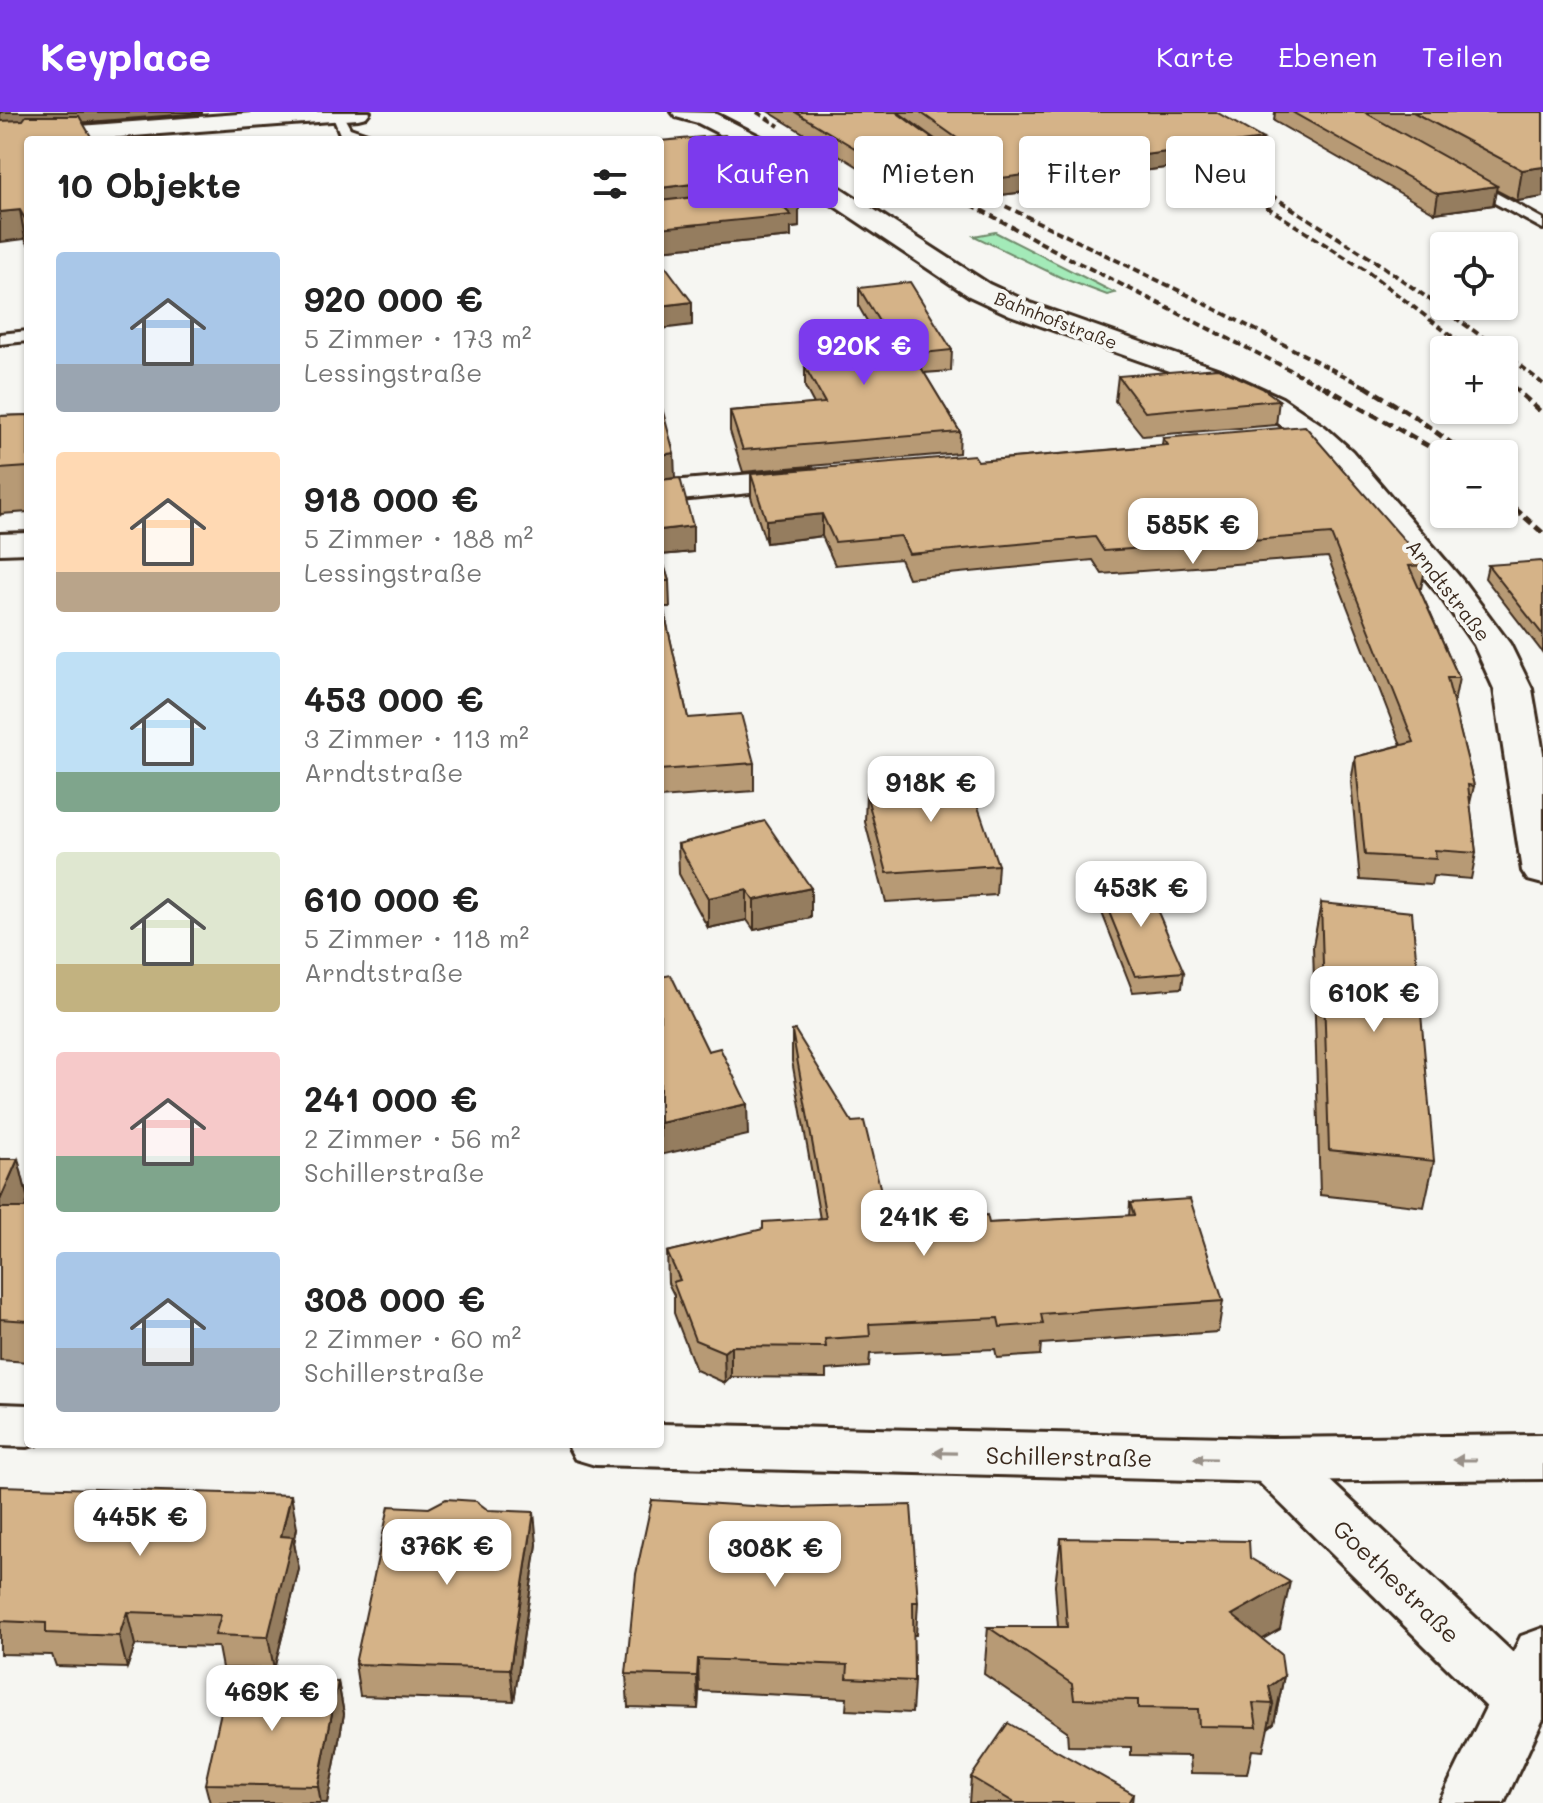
<!DOCTYPE html>
<html lang="de">
<head>
<meta charset="utf-8">
<style>
	:root { --surface:#fff; --page:#f2f2f2; --text:#222; --muted:#767676; --accent:#7c3aed }
	body { margin:0; font-family:Mali,sans-serif; background:var(--page); color:var(--text); height:100vh; display:flex; flex-direction:column; font-size:30px; white-space:nowrap }
	* { box-sizing:border-box; margin:0 }
	p { font-size:26px; color:var(--muted) }
	.icon { flex:none; width:44px; height:44px; fill:none; stroke:currentColor; stroke-width:2; stroke-linecap:round; stroke-linejoin:round }
	.map { position:relative; flex:1; overflow:hidden }
	.drawer { position:absolute; left:24px; top:24px; width:640px; height:1312px; display:flex; flex-direction:column; background:var(--surface); border-radius:8px; box-shadow:0 2px 6px #0004 }
	.drawer>* { flex:none }
	.banner { position:absolute; left:688px; top:24px; width:734px; height:72px; display:flex; gap:16px }
	.controls { position:absolute; left:1430px; top:120px; display:grid; gap:16px }
	.controls a { display:grid; place-items:center; width:88px; height:88px; border-radius:8px; background:var(--surface); box-shadow:0 2px 6px #0004; font-size:40px }
	.price { position:absolute; translate:-50% -68px; padding:0 18px; border-radius:16px; background:#fff; color:#222; font-size:26px; line-height:52px; filter:drop-shadow(0 2px 4px #0008) }
	.price::after { content:''; position:absolute; left:50%; top:48px; width:24px; height:18px; margin-left:-12px; background:inherit; clip-path:polygon(0 0,100% 0,50% 100%) }
	.price.selected { background:var(--accent); color:#fff }
	ul { padding:0; list-style:none }
	li { display:flex; align-items:center; gap:24px; height:200px; padding:0 32px }
	li span { display:grid; place-items:center; flex:none; width:224px; height:160px; border-radius:8px; color:#555 }
	li>.icon { margin-inline-start:auto }
	span .icon { width:96px; height:96px; fill:#fffc; stroke-width:1 }
	li b { font-size:34px }
	h2 { display:flex; justify-content:space-between; align-items:center; height:96px; padding:0 32px; font-size:34px }
	.chip { padding:0 28px; border-radius:8px; background:var(--surface); box-shadow:0 2px 6px #0004; font-size:28px; line-height:72px }
	.chip.selected { background:var(--accent); color:#fff }
	header { display:flex; align-items:center; gap:48px; box-sizing:border-box; height:112px; padding:0 40px; background:var(--accent); color:#fff }
	header strong { font-size:38px }
	nav { display:flex; gap:44px; margin-inline-start:auto; font-size:28px }
	.map>svg:first-child { display:block }
	.green { fill:#a3eab8; stroke:#6f8a6b; stroke-width:2 }
	.lines { fill:none; stroke-linecap:round; stroke-linejoin:round }
	.lane-casing { stroke:#3b2a1e; stroke-width:6 }
	.street-casing { stroke:#3b2a1e; stroke-width:6 }
	.secondary-casing { stroke:#3b2a1e; stroke-width:6 }
	.lane { fill:#f6f6f2; fill-rule:evenodd }
	.street { fill:#f6f6f2; fill-rule:evenodd }
	.secondary { fill:#f6f6f2; fill-rule:evenodd }
	.rail-far1 { stroke:#3b2a1e; stroke-width:4; stroke-dasharray:7 4; stroke-linecap:butt }
	.rail { stroke:#3b2a1e; stroke-width:5; stroke-dasharray:9 5; stroke-linecap:butt }
	.wall { fill:#b79a75; stroke:#3b2a1e; stroke-width:2 }
	.shaded-wall { fill:#957d5f; stroke:#3b2a1e; stroke-width:2 }
	.building { fill:#d5b388; stroke:#3b2a1e; stroke-width:2 }
	.oneway { fill:#989088 }
	.labels { text-anchor:middle; dominant-baseline:central; stroke-width:8; stroke-linejoin:round; paint-order:stroke }
	.far-street-label { font-size:18px; fill:#3b2a1e; stroke:#f6f6f2 }
	.street-label { font-size:20px; fill:#3b2a1e; stroke:#f6f6f2 }
	.near-street-label { font-size:24px; fill:#3b2a1e; stroke:#f6f6f2 }
</style>
</head>
<body>
<header>
<strong>Keyplace</strong>
<nav><a>Karte</a><a>Ebenen</a><a>Teilen</a></nav>
</header>
<div class="map">
<svg width="1543" height="1691" viewBox="0 0 1543 1691">
	<rect width="100%" height="100%" fill="#f6f6f2"/>
	<filter id="ink" filterUnits="userSpaceOnUse"><feTurbulence type="fractalNoise" baseFrequency=".0125" numOctaves="2"/><feDisplacementMap in="SourceGraphic" scale="16" xChannelSelector="R" yChannelSelector="G"/><feConvolveMatrix kernelMatrix="1 2 1 2 8 2 1 2 1" color-interpolation-filters="sRGB"/></filter>
	<g filter="url(#ink)">
		<path class="green" d="M995,120L1115,181L1107,183L1062,166L974,124Z"/>
		<g class="lines">
			<g class="lane-casing">
				<g id="lane">
					<path d="M331,0H341L350,16L385,28H364L340,22Z"/>
					<path d="M1463,68H1473L1543,107V117L1463,74Z"/>
					<path d="M28,219V229L0,232V222Z"/>
				</g>
			</g>
			<g class="street-casing">
				<g id="street">
					<path d="M265,0H370L366,5L358,7L81,28H28V32L0,34V20Z"/>
					<path d="M672,0L714,1L765,27L989,172L1030,191L1223,259L1282,286L1325,315L1352,339L1464,470L1510,532L1532,577L1543,641V772L1528,768L1522,759L1494,577L1474,533L1440,484L1330,353L1303,329L1260,298L1203,271L1010,203L969,184L749,37L698,11L676,5Z"/>
					<path d="M810,357L821,360L826,367L821,374L660,390V370Z"/>
					<path d="M28,421V441L0,442V422Z"/>
					<path d="M1272,1326L1292,1333L1543,1569V1608L1522,1616L1500,1608L1252,1363L1244,1348L1252,1333Z"/>
				</g>
			</g>
			<g class="secondary-casing">
				<g id="secondary">
					<path d="M0,1292L28,1293V1332H38L28,1335L0,1334Z"/>
					<path d="M660,1312L1272,1326L1543,1323V1367L1272,1370L595,1353L575,1347L567,1332H660Z"/>
					<path d="M1543,1516V1607L1504,1691H1439L1521,1524Z"/>
				</g>
			</g>
			<use href="#lane" class="lane"/>
			<use href="#street" class="street"/>
			<use href="#secondary" class="secondary"/>
			<g class="rail-far1">
				<path d="M757,0L779,14"/>
				<path d="M1197,36L1378,151L1501,238"/>
				<path d="M1220,65L1365,158L1470,238"/>
				<path d="M966,75L1188,183L1368,276"/>
				<path d="M943,77L1067,145L1326,276"/>
				<path d="M1504,240L1543,272"/>
				<path d="M1504,267L1514,276"/>
			</g>
			<g class="rail">
				<path d="M1323,274L1444,343"/>
				<path d="M1365,274L1418,307L1466,342"/>
				<path d="M1512,274L1543,302"/>
				<path d="M1504,387L1543,421"/>
			</g>
		</g>
		<g class="wall">
			<path d="M0,0H202V1L83,10L28,28V132L25,127Z"/>
			<path d="M769,0H896L941,33H943L898,0H1216L1261,43L1105,64V70L920,93Z"/>
			<path d="M1275,0H1543V85L1517,89L1496,78L1493,93L1435,101L1274,9Z"/>
			<path d="M660,29L799,93V115L791,116V125L660,138Z"/>
			<path d="M859,176L952,238L951,259L924,261L960,320L959,341L743,360L730,319V299L814,292L805,275V255L833,253V245L886,242L859,195Z"/>
			<path d="M1118,264L1279,288L1276,313L1143,324L1115,289Z"/>
			<path d="M28,303V400L1,402L0,404V304Z"/>
			<path d="M1163,326L1426,453L1421,476H1419L1459,566L1454,591H1453L1474,674L1470,691L1476,741L1471,767L1433,764L1431,773L1360,768L1351,670L1355,645L1401,633L1328,445L1102,462L1093,448L908,466L900,447L835,453L822,424L766,431L751,385V362L978,349L1162,333Z"/>
			<path d="M660,368L693,414V440L661,443L669,469L670,495H663L688,606L754,651V679L660,686Z"/>
			<path d="M1543,452V541L1485,466L1488,453Z"/>
			<path d="M866,681L998,753L996,783L886,790L865,710Z"/>
			<path d="M678,732L811,776V806L754,818L747,808L708,816L679,762Z"/>
			<path d="M1098,773L1184,860L1182,876L1133,880L1097,788Z"/>
			<path d="M1321,791L1434,1049L1424,1095L1320,1083L1313,834Z"/>
			<path d="M792,919L888,1108L989,1111L1129,1104L1130,1091L1223,1189L1218,1220L1041,1232L1040,1243L997,1246L995,1237L870,1242L869,1255L826,1258V1266L731,1265L725,1271L696,1258L674,1201V1183L668,1171L667,1140L763,1118L820,1107L792,949Z"/>
			<path d="M0,1047H18L28,1087L25,1096H28V1250L0,1248Z"/>
			<path d="M0,1374L297,1416L294,1431L299,1457L274,1557L222,1556L218,1535L135,1533L127,1556L56,1554L52,1543L0,1542Z"/>
			<path d="M652,1388L918,1490L916,1523H913L914,1569L912,1601L846,1598L847,1586L699,1579L698,1597L628,1595L626,1562Z"/>
			<path d="M488,1398L537,1432L514,1589L360,1584L355,1552Z"/>
			<path d="M1061,1426L1250,1446L1280,1517L1262,1527L1284,1564L1274,1611L1268,1616L1263,1639L1252,1638L1247,1662L1191,1661L1190,1644L1131,1643V1635L1068,1634L1067,1619L984,1562L988,1515H1058L1055,1473Z"/>
			<path d="M338,1570L344,1602L327,1691H210L205,1672Z"/>
			<path d="M971,1665L1133,1682L1132,1691H969Z"/>
		</g>
		<g class="shaded-wall">
			<path d="M0,0H202V1L0,17Z"/>
			<path d="M1263,27L1261,43L1105,64V70L920,93L921,76L1099,49Z"/>
			<path d="M1543,55V85L1517,89L1522,58Z"/>
			<path d="M708,70L709,91L660,97V76Z"/>
			<path d="M1497,74L1493,93L1435,101L1438,82Z"/>
			<path d="M799,93V115L791,116V125L660,138V116Z"/>
			<path d="M20,98L25,127L0,130V100Z"/>
			<path d="M692,190V213L660,217V194Z"/>
			<path d="M674,341L675,366L660,368V343Z"/>
			<path d="M822,402V424L766,431V408Z"/>
			<path d="M693,414V440L660,443V418Z"/>
			<path d="M811,776V806L754,818V788Z"/>
			<path d="M747,778V808L708,816V786Z"/>
			<path d="M747,992L748,1023L660,1043V1011Z"/>
			<path d="M18,1047L28,1088L8,1136L0,1108V1088Z"/>
			<path d="M731,1234V1265L725,1271L724,1240Z"/>
			<path d="M291,1383L297,1416L294,1431L299,1457L274,1557L268,1525L281,1424Z"/>
			<path d="M534,1400L537,1432L514,1589L510,1557Z"/>
			<path d="M1290,1470L1280,1517L1223,1550L1232,1503Z"/>
			<path d="M127,1500L135,1533L127,1556L119,1524Z"/>
			<path d="M698,1547L699,1579L698,1597L697,1564Z"/>
			<path d="M1284,1564L1274,1611L1268,1616L1273,1592L1269,1575Z"/>
			<path d="M338,1570L344,1602L327,1691H321L318,1674Z"/>
		</g>
		<g class="building">
			<path d="M795,0H896L941,33L955,31L958,27L920,0H1216L1263,27L1099,49L1106,53L921,76Z"/>
			<path d="M1292,0H1364L1497,74L1438,82Z"/>
			<path d="M1413,0H1543V55L1522,58Z"/>
			<path d="M26,4H79L93,28H28V112L20,98L0,100V9L23,8Z"/>
			<path d="M725,23L799,93L783,95L791,103L660,116V89L713,83L716,80L715,72L708,70L660,76V29Z"/>
			<path d="M660,147L692,190L660,194Z"/>
			<path d="M910,170L952,238L913,242L960,320L743,338L730,299L825,291L805,255L837,253L833,245L898,241L859,176Z"/>
			<path d="M1218,256L1262,276L1279,288L1145,300L1118,264Z"/>
			<path d="M660,296H662L674,341L660,343Z"/>
			<path d="M28,303V355L0,357V304Z"/>
			<path d="M1305,314L1426,453L1409,454L1459,566H1447L1474,674L1468,673L1476,741L1435,738L1436,747L1365,743L1355,645L1414,630L1331,422L1104,439L1095,425L909,442L901,424L835,430L822,402L766,408L751,362L974,343L978,349L1168,333L1163,326Z"/>
			<path d="M680,366L693,414L660,418V368Z"/>
			<path d="M660,440L669,469H660Z"/>
			<path d="M1541,449L1543,452V523L1488,453Z"/>
			<path d="M660,481L688,606L741,602L754,651L660,658Z"/>
			<path d="M964,654L998,753L887,761L866,681Z"/>
			<path d="M765,709L811,776L754,788L747,778L708,786L678,732Z"/>
			<path d="M1145,770L1184,860L1135,864L1098,773Z"/>
			<path d="M1321,791L1412,800L1434,1049L1329,1038Z"/>
			<path d="M671,863L708,939L720,936L747,992L660,1011V865Z"/>
			<path d="M795,918L852,1010L864,1009L888,1108L987,1103L989,1111L1134,1103L1130,1091L1190,1087L1223,1189L1041,1202L1043,1212L1000,1215L998,1206L869,1212L870,1224L825,1227L826,1235L731,1234L724,1240L695,1228L673,1170L680,1168L667,1140L763,1117V1110L826,1106L792,919Z"/>
			<path d="M0,1047H18L0,1088Z"/>
			<path d="M0,1096H28V1209L0,1207Z"/>
			<path d="M0,1374L291,1383L281,1424L293,1425L268,1525L215,1523L221,1503L127,1500L119,1524L46,1521V1511L0,1509Z"/>
			<path d="M446,1387L476,1389L488,1398L534,1400L510,1557L355,1552L389,1394L429,1396Z"/>
			<path d="M652,1388L785,1396L911,1393L918,1490H913L914,1569L847,1566L848,1553L698,1547L697,1564L626,1562L636,1462Z"/>
			<path d="M1061,1426L1249,1429L1250,1446L1290,1470L1232,1503L1281,1542L1284,1564L1269,1575L1273,1592L1253,1591L1257,1615L1199,1614L1198,1597L1138,1596V1588L1074,1587L1072,1572L988,1515H1067Z"/>
			<path d="M228,1568L338,1570L318,1674L205,1672Z"/>
			<path d="M1008,1611L1133,1682L1128,1691H1015L971,1665Z"/>
		</g>
		<defs><path id="oneway-solid" d="M-6-.8H1V-3.2L6.5 0L1 3.2V.8H-6Z" transform="scale(2)"/></defs>
		<g class="oneway">
			<use href="#oneway-solid" transform="translate(945 1341) rotate(-179)"/>
			<use href="#oneway-solid" transform="translate(1205 1347) rotate(-179)"/>
			<use href="#oneway-solid" transform="translate(1465 1348) rotate(180)"/>
		</g>
	</g>
	<g class="labels">
		<g class="far-street-label">
			<text transform="translate(1056 208) rotate(21)">Bahnhofstraße</text>
		</g>
		<g class="street-label">
			<text transform="translate(1449 478) rotate(52)">Arndtstraße</text>
		</g>
		<g class="near-street-label">
			<text transform="translate(1069 1344) rotate(1)">Schillerstraße</text>
			<text transform="translate(1397 1469) rotate(44)">Goethestraße</text>
		</g>
	</g>
</svg>
<div class="controls">
<a><svg class="icon" aria-label="locate" viewBox="0 0 24 24"><circle cx="12" cy="12" r="6"/><path d="M12 2v4M12 18v4M2 12h4M18 12h4"/></svg></a>
<a>+</a>
<a>−</a>
</div>
<b class="price selected" style="left:864px;top:275px">920K €</b>
<b class="price" style="left:1193px;top:454px">585K €</b>
<b class="price" style="left:931px;top:712px">918K €</b>
<b class="price" style="left:1141px;top:817px">453K €</b>
<b class="price" style="left:1374px;top:922px">610K €</b>
<b class="price" style="left:924px;top:1146px">241K €</b>
<b class="price" style="left:140px;top:1446px">445K €</b>
<b class="price" style="left:447px;top:1475px">376K €</b>
<b class="price" style="left:775px;top:1477px">308K €</b>
<b class="price" style="left:272px;top:1621px">469K €</b>
<div class="banner">
<a class="chip selected">Kaufen</a>
<a class="chip">Mieten</a>
<a class="chip">Filter</a>
<a class="chip">Neu</a>
</div>
<section class="drawer">
<h2>10 Objekte<svg class="icon" aria-label="filters" viewBox="0 0 24 24"><path d="M4 7h16M4 17h16"/><circle cx="9" cy="7" r="2"/><circle cx="15" cy="17" r="2"/></svg></h2>
<ul>
<li><span style="background:linear-gradient(#a9c7e8 70%,#9aa5b1 0)"><svg class="icon" aria-label="home" viewBox="0 0 24 24"><path d="M3 11l9-7 9 7M6 9v11h12V9"/></svg></span><div><b>920 000 €</b><p>5 Zimmer · 173 m²</p><p>Lessingstraße</p></div></li>
<li><span style="background:linear-gradient(#ffd9b3 75%,#b9a48a 0)"><svg class="icon" aria-label="home" viewBox="0 0 24 24"><path d="M3 11l9-7 9 7M6 9v11h12V9"/></svg></span><div><b>918 000 €</b><p>5 Zimmer · 188 m²</p><p>Lessingstraße</p></div></li>
<li><span style="background:linear-gradient(#bfe0f5 75%,#7fa58c 0)"><svg class="icon" aria-label="home" viewBox="0 0 24 24"><path d="M3 11l9-7 9 7M6 9v11h12V9"/></svg></span><div><b>453 000 €</b><p>3 Zimmer · 113 m²</p><p>Arndtstraße</p></div></li>
<li><span style="background:linear-gradient(#dfe7d0 70%,#c2b280 0)"><svg class="icon" aria-label="home" viewBox="0 0 24 24"><path d="M3 11l9-7 9 7M6 9v11h12V9"/></svg></span><div><b>610 000 €</b><p>5 Zimmer · 118 m²</p><p>Arndtstraße</p></div></li>
<li><span style="background:linear-gradient(#f6c9c9 65%,#7fa58c 0)"><svg class="icon" aria-label="home" viewBox="0 0 24 24"><path d="M3 11l9-7 9 7M6 9v11h12V9"/></svg></span><div><b>241 000 €</b><p>2 Zimmer · 56 m²</p><p>Schillerstraße</p></div></li>
<li><span style="background:linear-gradient(#a9c7e8 60%,#9aa5b1 0)"><svg class="icon" aria-label="home" viewBox="0 0 24 24"><path d="M3 11l9-7 9 7M6 9v11h12V9"/></svg></span><div><b>308 000 €</b><p>2 Zimmer · 60 m²</p><p>Schillerstraße</p></div></li>
</ul>
</section>
</div>
</body>
</html>
